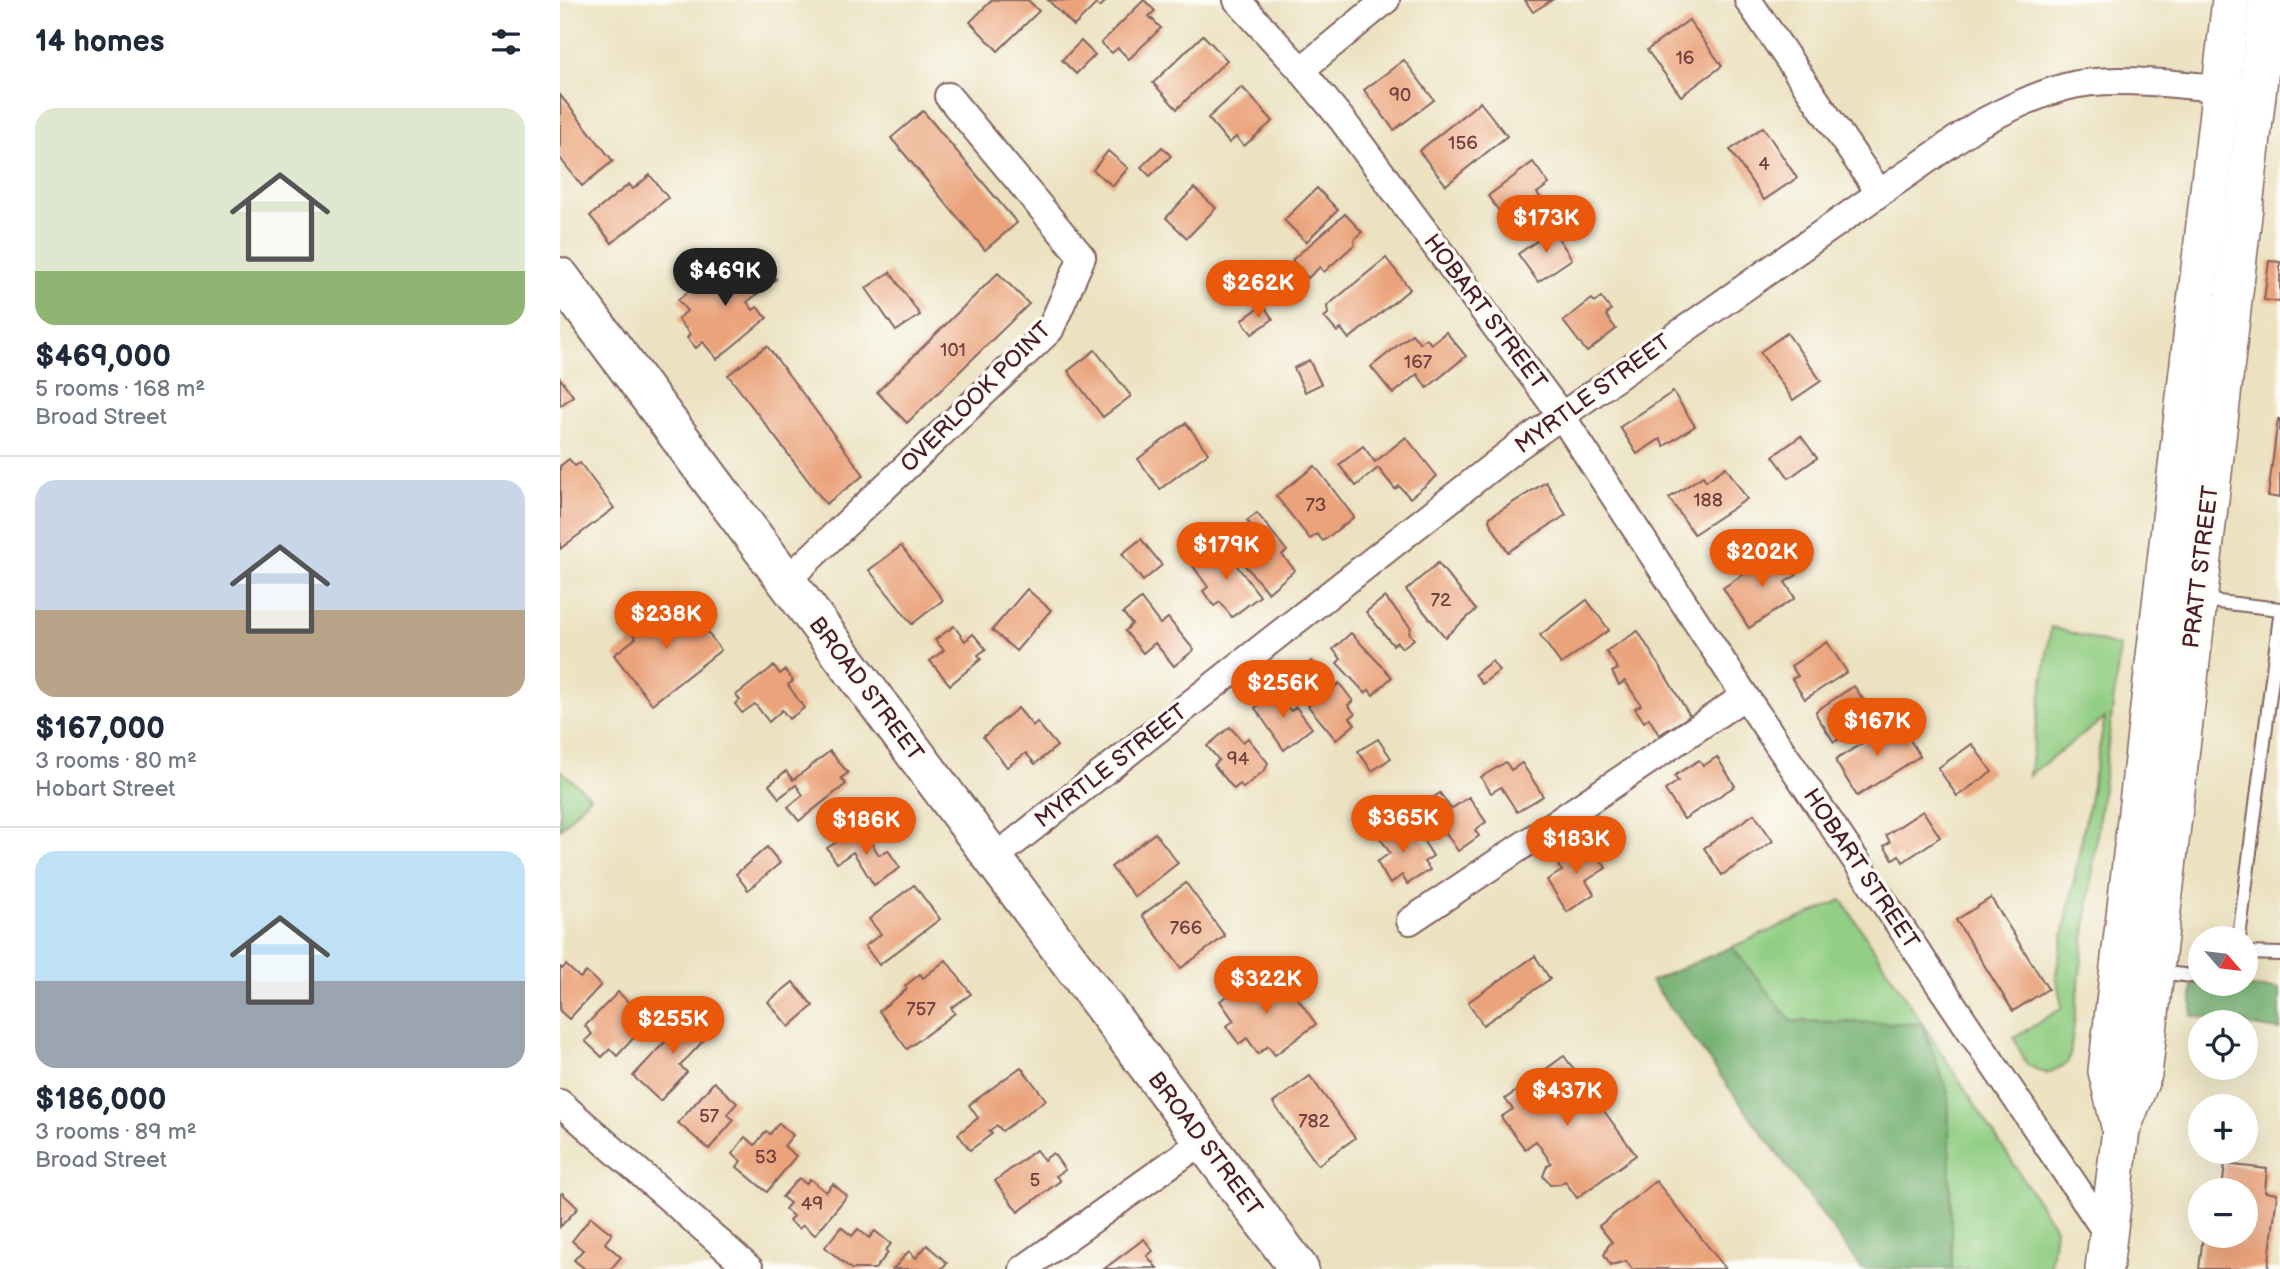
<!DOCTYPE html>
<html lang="en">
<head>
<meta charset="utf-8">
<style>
	:root { --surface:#fff; --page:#f2f2f3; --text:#1f2937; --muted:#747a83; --line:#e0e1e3; --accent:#ea580c }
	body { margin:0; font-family:"Balsamiq Sans",sans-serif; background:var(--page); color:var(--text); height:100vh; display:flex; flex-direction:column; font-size:26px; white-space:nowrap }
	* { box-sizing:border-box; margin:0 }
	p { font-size:23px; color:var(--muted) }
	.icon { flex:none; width:38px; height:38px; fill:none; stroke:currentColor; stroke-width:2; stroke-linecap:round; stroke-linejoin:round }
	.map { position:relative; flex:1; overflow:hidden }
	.sheet { display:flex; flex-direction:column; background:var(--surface); width:560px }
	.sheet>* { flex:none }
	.needle { width:46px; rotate:118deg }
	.fabs { position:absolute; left:1628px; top:926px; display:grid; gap:14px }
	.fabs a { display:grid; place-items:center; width:70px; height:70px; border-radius:50%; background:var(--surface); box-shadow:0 7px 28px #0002; font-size:35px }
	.price { position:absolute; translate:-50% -60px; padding:0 16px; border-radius:24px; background:var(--accent); color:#fff; font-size:23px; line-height:46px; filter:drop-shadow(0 2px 4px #0008) }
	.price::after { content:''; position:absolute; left:50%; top:42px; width:21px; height:16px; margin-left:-10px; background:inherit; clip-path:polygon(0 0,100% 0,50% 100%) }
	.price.current { background:#222; color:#fff }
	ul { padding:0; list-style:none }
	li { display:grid; align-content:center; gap:14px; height:371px; padding:0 35px }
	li+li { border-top:2px solid var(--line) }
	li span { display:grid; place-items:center; height:217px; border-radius:21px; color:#555 }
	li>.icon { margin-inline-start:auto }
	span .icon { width:126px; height:126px; fill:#fffc; stroke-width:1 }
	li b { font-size:30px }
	h2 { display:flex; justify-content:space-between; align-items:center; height:84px; padding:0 35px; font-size:30px }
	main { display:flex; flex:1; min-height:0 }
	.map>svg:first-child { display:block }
	.green { fill:#92ce83; stroke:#6e7657; stroke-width:2 }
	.forest { fill:#75b171; stroke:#60684e; stroke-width:2 }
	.building { fill:#eaa37a }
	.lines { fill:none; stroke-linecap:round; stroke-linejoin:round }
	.lane-casing { stroke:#836360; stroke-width:16 }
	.street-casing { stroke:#836360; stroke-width:30 }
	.secondary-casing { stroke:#836360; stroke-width:40 }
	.primary-casing { stroke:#836360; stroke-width:42 }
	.lane { stroke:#fff; stroke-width:12 }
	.street { stroke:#fff; stroke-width:26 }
	.secondary { stroke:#fff; stroke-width:37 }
	.primary { stroke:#fff; stroke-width:38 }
	.labels { text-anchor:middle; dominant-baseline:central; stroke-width:7; stroke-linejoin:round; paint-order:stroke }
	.number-label { font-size:19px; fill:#72403f }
	.street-label { font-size:23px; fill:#4a1f2b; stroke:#fdfcf7 }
</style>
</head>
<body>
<main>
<section class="sheet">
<h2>14 homes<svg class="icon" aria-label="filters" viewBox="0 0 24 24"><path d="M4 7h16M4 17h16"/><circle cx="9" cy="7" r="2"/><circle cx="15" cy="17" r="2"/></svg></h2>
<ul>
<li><span style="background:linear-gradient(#dfe7d0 75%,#8fb573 0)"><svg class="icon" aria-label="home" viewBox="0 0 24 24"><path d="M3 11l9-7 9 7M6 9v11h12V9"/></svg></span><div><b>$469,000</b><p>5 rooms · 168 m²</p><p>Broad Street</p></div></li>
<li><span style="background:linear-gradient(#c9d6e8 60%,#b9a48a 0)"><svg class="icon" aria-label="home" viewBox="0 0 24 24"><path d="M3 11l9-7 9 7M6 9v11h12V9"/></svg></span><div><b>$167,000</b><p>3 rooms · 80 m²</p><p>Hobart Street</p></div></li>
<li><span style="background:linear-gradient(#bfe0f5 60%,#9aa5b1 0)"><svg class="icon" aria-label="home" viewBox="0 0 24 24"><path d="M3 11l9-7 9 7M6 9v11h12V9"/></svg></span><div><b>$186,000</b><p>3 rooms · 89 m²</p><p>Broad Street</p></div></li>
</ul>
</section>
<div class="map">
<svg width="1720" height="1269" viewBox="0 0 1720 1269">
	<rect width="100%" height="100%" fill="#fdfcf7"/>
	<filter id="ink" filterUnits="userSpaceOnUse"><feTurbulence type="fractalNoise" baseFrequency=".0143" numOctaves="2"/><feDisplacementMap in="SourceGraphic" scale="14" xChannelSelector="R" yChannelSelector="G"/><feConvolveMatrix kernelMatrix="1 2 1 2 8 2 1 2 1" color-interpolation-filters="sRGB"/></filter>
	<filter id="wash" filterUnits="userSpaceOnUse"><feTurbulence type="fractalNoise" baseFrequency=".00686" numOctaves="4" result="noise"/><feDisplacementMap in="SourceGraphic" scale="28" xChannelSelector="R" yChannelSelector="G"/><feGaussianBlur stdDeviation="1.57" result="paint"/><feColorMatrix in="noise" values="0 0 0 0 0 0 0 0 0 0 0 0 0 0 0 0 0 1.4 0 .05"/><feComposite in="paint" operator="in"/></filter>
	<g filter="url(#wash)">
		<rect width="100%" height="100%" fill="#ece2c1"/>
		<g class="green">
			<path d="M1491,627L1560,647L1510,1056L1507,1064L1486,1074L1467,1065L1454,1038L1502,1008L1496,974L1545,718L1469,775Z"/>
			<path d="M0,770L30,796L0,829Z"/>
			<path d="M1282,900L1495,1228L1490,1269H1392L1388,1093L1362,1024L1231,1021L1172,947Z"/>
		</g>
		<g class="forest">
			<path d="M1172,947L1231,1021L1362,1024L1388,1093L1392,1269H1302L1091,981Z"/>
			<path d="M1632,983L1720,989V1030L1685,1025V1022H1670L1632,1016Z"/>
		</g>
		<g id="blocks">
			<g class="building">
				<path d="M432,0H468L479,11L438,51L410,22Z"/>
				<path d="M488,0L517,1L547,0L540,7L536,4L514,26Z"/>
				<path d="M584,0L595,11L589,16L601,28L569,59L558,48L552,53L541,43Z"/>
				<path d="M965,0H992L973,12Z"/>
				<path d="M1129,20L1162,66L1121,96L1087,50Z"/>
				<path d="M643,35L667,60L617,109L593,83Z"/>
				<path d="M521,41L535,55L516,74L502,60Z"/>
				<path d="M844,60L874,100L834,130L804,90Z"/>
				<path d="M682,87L713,121L684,146L676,137L669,143L648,118Z"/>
				<path d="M0,95L53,161L22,186L0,158Z"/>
				<path d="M920,102L947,136L886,185L859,151Z"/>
				<path d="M363,111L457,223L425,250L331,138Z"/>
				<path d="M1203,127L1237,178L1204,200L1170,150Z"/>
				<path d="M602,147L611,156L590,176L581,167Z"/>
				<path d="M548,151L568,168L553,186L533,170Z"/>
				<path d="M973,162L989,184L977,193L984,202L950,226L928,196Z"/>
				<path d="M90,175L108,198L52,243L30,216L69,184L73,189Z"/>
				<path d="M634,188L656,208L627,238L606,218Z"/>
				<path d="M757,188L778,210L746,242L724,220Z"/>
				<path d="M785,214L802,232L795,238L794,245L764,272L760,267L748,278L732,260Z"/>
				<path d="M998,226L1005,235L999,239L1012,259L978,282L958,254Z"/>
				<path d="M196,255L216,279L187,302L193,310L197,307L207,318L157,359L143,342L136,348L127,338L130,334L118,319L127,311L118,300L147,276L156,288Z"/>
				<path d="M826,258L850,289L789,339L781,329L777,332L764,317L768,314L767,306Z"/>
				<path d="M1709,261L1720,262V302L1704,300Z"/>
				<path d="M330,272L360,315L336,331L306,288Z"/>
				<path d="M438,273L469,304L347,423L317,392Z"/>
				<path d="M1041,297L1051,310L1046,315L1056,329L1027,352L1003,321L1032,299L1035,302Z"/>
				<path d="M703,305L713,319L692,334L682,320Z"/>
				<path d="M886,332L906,356L867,388L857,374L833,394L811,367L852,334L860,343L866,338L871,344Z"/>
				<path d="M1227,333L1261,381L1233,400L1200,352Z"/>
				<path d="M207,346L304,475L266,504L168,375Z"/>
				<path d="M535,350L571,396L543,417L508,371Z"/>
				<path d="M749,360L761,384L745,392L734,368Z"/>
				<path d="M0,378L13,396L0,406Z"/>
				<path d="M1113,392L1135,426L1104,446L1100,439L1077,454L1060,427Z"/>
				<path d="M1718,419H1720V498L1708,496Z"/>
				<path d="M626,423L648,453L600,489L578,459Z"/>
				<path d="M1241,436L1257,458L1229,478L1213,456Z"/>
				<path d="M846,437L877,476L850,498L839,486L835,489L818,468L796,486L779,465L803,446L815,462Z"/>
				<path d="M9,459L15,466L20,463L54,508L0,549V466Z"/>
				<path d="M755,466L794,517L763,541L757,534L750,539L716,496Z"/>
				<path d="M1166,467L1187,499L1134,534L1109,498L1143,476L1146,481Z"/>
				<path d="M986,482L1006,515L948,552L929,521L930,517Z"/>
				<path d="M697,513L727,551L722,555L735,570L708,593L669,546L692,527L687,521Z"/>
				<path d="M581,539L602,565L583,581L562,554Z"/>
				<path d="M661,545L700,596L672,617L660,602L654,606L643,591L648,587L633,566Z"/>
				<path d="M341,546L383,600L352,624L309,570Z"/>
				<path d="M1220,550L1237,575L1225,582L1235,598L1189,628L1163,588Z"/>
				<path d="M878,563L916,610L885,637L846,590Z"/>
				<path d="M467,589L491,610L456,651L432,630Z"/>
				<path d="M825,597L851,628L849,633L854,639L842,648L837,642L833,645L806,612Z"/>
				<path d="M581,599L600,624L608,618L634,650L614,666L595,643L583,653L565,631L572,624L563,613Z"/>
				<path d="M1027,600L1049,630L1001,664L980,635Z"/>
				<path d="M124,601L161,650L92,704L54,655L76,638L69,628L93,610L100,619Z"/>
				<path d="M394,626L405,641L413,634L426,649L418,655L421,659L390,685L370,661L384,650L375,640Z"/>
				<path d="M1078,631L1130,716L1099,735L1089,718L1084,722L1075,708L1081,705L1065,681L1059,685L1052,672L1058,669L1046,651Z"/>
				<path d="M791,633L832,677L813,695L809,690L805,693L777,663L781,659L773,649Z"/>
				<path d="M1267,642L1287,672L1245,699L1232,679L1238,676L1231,666Z"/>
				<path d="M752,661L774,688L779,683L793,701L788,705L795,714L790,718L795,724L776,740L748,706L753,701L733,677Z"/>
				<path d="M932,661L939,671L922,684L915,674Z"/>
				<path d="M214,666L220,674L225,670L233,681L228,685L244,708L229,719L222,710L209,722L195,704L182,713L175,704L180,700L176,695Z"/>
				<path d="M1294,686L1314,716L1274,742L1257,716L1256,711Z"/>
				<path d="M715,691L731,711L736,707L752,728L724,750L695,708Z"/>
				<path d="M458,708L473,726L477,722L497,746L475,764L466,753L447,767L423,737Z"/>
				<path d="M1338,721L1360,756L1297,796L1276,762L1277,759Z"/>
				<path d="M670,727L683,742L688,738L708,763L705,770L683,788L680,784L674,789L654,765L659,760L647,746Z"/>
				<path d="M818,739L831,758L812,771L798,751Z"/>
				<path d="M1412,744L1432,772L1397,796L1378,768Z"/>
				<path d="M270,751L288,773L281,778L286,784L239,821L228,807L243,795L236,785L219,798L209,785L226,771L233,780Z"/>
				<path d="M1157,757L1175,786L1124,819L1105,790L1118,781L1114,776L1139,760L1143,766Z"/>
				<path d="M946,762L951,770L962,763L983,796L957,812L941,787L931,793L921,777Z"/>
				<path d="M880,793L891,809L909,797L926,822L915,830L919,836L898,851L866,803Z"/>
				<path d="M1363,811L1380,837L1343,862L1339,855L1333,859L1324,846L1330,842L1326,835Z"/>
				<path d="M1194,814L1213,841L1162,875L1144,848Z"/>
				<path d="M838,822L850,841L860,835L873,856L864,862L870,870L847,884L842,875L830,884L817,862L830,853L818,835Z"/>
				<path d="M595,833L618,863L575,897L551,867Z"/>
				<path d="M306,835L319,855L328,850L340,868L314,885L293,852L277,863L267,848L285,837L287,840L294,836L297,840Z"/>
				<path d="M1028,841L1046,868L1026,881L1034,894L1007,912L987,880L1002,871L996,862Z"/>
				<path d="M207,847L220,863L188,890L176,874Z"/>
				<path d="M626,883L665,936L621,968L582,915Z"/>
				<path d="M354,885L380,919L319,965L305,946L321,934L309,919Z"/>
				<path d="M1431,898L1488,989L1453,1011L1396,920Z"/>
				<path d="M975,956L990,979L923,1025L908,1002Z"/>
				<path d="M386,960L411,994L391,1008L395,1013L347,1049L319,1011L347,989L345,986L360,974L363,978Z"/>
				<path d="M6,965L20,978L26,972L41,985L9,1019L0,1011V967L2,969Z"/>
				<path d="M699,973L715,995L728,985L756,1024L715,1055L708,1046L698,1054L687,1038L679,1044L666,1026L674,1021L660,1001Z"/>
				<path d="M233,982L253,1006L229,1027L208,1002Z"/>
				<path d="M58,992L82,1015L74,1023L81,1030L57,1056L50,1049L42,1057L25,1041L32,1034L25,1026Z"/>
				<path d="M135,1010L155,1028L120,1066L127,1072L100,1101L73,1076Z"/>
				<path d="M1004,1056L1076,1155L1017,1198L1005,1181L1000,1184L990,1185L983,1176L987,1166L991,1163L976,1141L965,1149L941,1117L953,1109L945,1099Z"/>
				<path d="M461,1067L486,1100L442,1131L437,1125L429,1131L432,1134L410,1150L398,1134L418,1118L409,1105Z"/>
				<path d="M750,1076L795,1138L758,1165L713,1103Z"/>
				<path d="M154,1082L177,1103L167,1114L174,1120L149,1149L118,1123Z"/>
				<path d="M219,1123L233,1135L224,1146L236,1156L207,1192L177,1167L181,1161L172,1154L185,1137L195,1145L206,1131L210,1134Z"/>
				<path d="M476,1150L484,1160L493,1153L505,1170L496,1176L500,1181L458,1212L435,1181Z"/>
				<path d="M1665,1164L1707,1169L1705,1192L1717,1194L1708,1269H1639L1643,1236H1685V1190H1662Z"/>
				<path d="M239,1178L246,1184L250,1179L266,1192L273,1184L287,1196L255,1235L243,1225L239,1229L229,1221L233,1216L225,1209L230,1203L222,1197Z"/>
				<path d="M1096,1181L1166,1269H1072L1066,1261L1051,1265L1044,1255L1048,1246L1052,1242L1039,1226Z"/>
				<path d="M2,1193L18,1208L0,1227V1195Z"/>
				<path d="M31,1217L52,1234L45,1243L61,1257L51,1269H25L14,1260L23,1250L12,1241Z"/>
				<path d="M281,1227L292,1236L298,1229L309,1238L315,1231L331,1244L325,1251L328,1253L315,1269H291L265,1247Z"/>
				<path d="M584,1239L593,1251L587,1256L597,1268L544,1269Z"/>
				<path d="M367,1245L387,1263L381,1269H333L349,1251L356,1258Z"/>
			</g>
		</g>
	</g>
	<g filter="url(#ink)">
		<use href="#blocks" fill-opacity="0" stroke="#836360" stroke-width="2"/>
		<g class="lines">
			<g class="lane-casing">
				<g id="lane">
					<path d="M1641,600L1720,609"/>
					<path d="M1679,938L1720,616"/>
					<path d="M1685,953L1720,954"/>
					<path d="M1598,972L1640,977"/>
				</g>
			</g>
			<g class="street-casing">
				<g id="street">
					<path d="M677,0L741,70L783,121L1001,415L1185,696L1548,1235"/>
					<path d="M1188,0L1319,192"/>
					<path d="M741,70L826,0"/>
					<path d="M226,581L490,330L522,257L388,96"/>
					<path d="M433,859L957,447L1417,125C1446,110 1473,96 1505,87C1553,74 1627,86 1676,90"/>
					<path d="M850,921L1185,696"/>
					<path d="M0,1103L190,1269"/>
					<path d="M463,1269L643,1141"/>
				</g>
			</g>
			<g class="secondary-casing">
				<g id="secondary">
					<path d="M1561,1130L1547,1071L1671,0"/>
					<path d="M1544,1269L1561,1130L1583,1074L1708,0"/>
				</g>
			</g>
			<g class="primary-casing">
				<path id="primary" d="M0,277L739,1269"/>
			</g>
			<use href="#lane" class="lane"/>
			<use href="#street" class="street"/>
			<use href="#secondary" class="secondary"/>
			<use href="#primary" class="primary"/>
		</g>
	</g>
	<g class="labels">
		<g class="number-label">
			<text x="1125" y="58">16</text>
			<text x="840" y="95">90</text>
			<text x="903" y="143">156</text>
			<text x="1204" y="164">4</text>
			<text x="393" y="350">101</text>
			<text x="858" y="362">167</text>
			<text x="1148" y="500">188</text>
			<text x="756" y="505">73</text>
			<text x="881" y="600">72</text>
			<text x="678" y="759">94</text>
			<text x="626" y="928">766</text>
			<text x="361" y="1009">757</text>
			<text x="149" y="1116">57</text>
			<text x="754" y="1121">782</text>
			<text x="206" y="1157">53</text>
			<text x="475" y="1180">5</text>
			<text x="252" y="1204">49</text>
		</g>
		<g class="street-label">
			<text transform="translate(925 312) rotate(53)">HOBART STREET</text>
			<text transform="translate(1033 394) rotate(-36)">MYRTLE STREET</text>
			<text transform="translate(416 397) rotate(-45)">OVERLOOK POINT</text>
			<text transform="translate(1641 567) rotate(-83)">PRATT STREET</text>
			<text transform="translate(306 689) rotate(53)">BROAD STREET</text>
			<text transform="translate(551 766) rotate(-38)">MYRTLE STREET</text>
			<text transform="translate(1301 869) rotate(56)">HOBART STREET</text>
			<text transform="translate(645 1144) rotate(53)">BROAD STREET</text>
		</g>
	</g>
</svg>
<div class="fabs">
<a><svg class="needle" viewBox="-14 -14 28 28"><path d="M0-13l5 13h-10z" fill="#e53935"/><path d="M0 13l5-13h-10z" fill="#747a83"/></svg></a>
<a><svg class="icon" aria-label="locate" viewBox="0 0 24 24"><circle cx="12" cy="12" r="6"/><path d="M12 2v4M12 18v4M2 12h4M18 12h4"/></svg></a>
<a>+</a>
<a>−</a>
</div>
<b class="price" style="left:986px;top:255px">$173K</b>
<b class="price current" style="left:165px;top:308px">$469K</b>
<b class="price" style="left:698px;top:320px">$262K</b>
<b class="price" style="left:666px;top:582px">$179K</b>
<b class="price" style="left:1202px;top:589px">$202K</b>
<b class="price" style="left:106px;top:651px">$238K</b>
<b class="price" style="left:723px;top:720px">$256K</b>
<b class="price" style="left:1317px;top:758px">$167K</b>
<b class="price" style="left:843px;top:855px">$365K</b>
<b class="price" style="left:306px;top:857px">$186K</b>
<b class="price" style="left:1016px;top:876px">$183K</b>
<b class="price" style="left:706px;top:1016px">$322K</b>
<b class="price" style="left:113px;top:1056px">$255K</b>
<b class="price" style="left:1007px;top:1128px">$437K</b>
</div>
</main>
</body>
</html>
